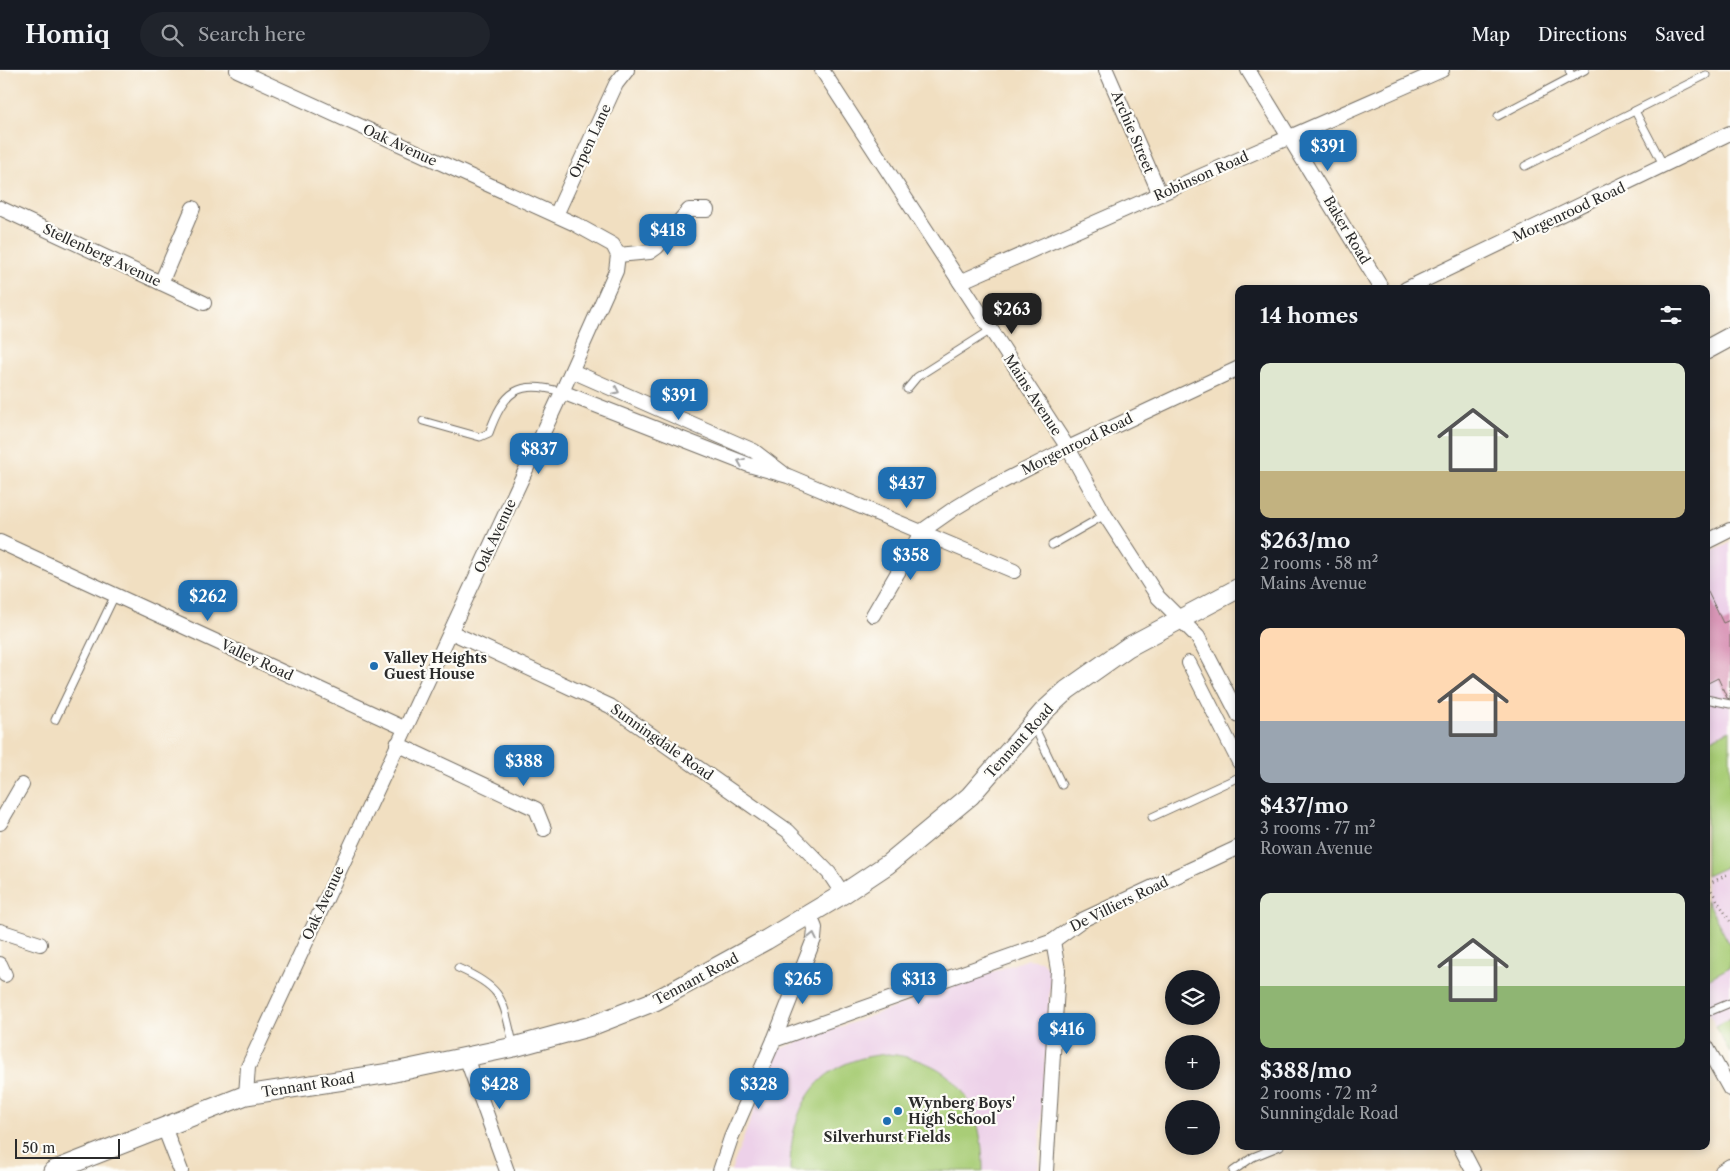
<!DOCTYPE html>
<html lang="en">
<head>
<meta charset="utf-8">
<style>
	:root { --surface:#171b24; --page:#20242c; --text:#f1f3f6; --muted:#9ea1a6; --line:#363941; --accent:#1f6fb2 }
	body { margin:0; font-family:"Libre Caslon Text",serif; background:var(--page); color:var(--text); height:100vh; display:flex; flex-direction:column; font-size:19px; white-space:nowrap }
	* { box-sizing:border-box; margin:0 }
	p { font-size:16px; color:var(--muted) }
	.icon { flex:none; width:28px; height:28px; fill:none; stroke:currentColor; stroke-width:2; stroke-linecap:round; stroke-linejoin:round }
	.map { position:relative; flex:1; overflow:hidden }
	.sheet { position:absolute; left:1235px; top:215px; width:475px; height:865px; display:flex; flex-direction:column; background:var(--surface); border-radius:10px; box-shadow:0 2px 8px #0003 }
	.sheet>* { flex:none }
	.buttons { position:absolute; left:1165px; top:900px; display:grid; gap:10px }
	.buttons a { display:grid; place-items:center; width:55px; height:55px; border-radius:50%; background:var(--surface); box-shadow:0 2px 8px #0003; font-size:25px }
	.scale { position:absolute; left:15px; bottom:12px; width:105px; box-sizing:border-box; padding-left:5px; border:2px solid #2b2b2b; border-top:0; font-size:14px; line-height:18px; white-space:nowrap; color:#2b2b2b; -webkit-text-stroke:4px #fdfcf7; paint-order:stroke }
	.price { position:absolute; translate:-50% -42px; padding:0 11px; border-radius:10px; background:var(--accent); color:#fff; font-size:16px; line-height:32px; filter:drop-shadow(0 1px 2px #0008) }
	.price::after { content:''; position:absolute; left:50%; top:30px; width:15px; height:11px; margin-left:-8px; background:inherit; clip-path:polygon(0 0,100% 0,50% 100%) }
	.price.current { background:#222; color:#fff }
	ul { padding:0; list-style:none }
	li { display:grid; align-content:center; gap:10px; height:265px; padding:0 25px }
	li span { display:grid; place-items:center; height:155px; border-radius:10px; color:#555 }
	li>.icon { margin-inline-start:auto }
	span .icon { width:90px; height:90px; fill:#fffc; stroke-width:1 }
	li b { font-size:21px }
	h2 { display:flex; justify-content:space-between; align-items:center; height:60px; padding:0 25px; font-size:21px }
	header { display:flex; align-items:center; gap:30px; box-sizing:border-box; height:70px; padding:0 25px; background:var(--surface); border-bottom:1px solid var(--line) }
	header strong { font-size:24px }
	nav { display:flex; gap:28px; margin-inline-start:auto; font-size:18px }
	.search { width:350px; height:45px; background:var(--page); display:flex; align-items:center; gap:12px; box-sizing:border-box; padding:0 18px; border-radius:28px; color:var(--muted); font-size:19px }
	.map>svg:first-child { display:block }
	.built { fill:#edd1e9 }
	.green { fill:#a9cd77; stroke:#6a7c51 }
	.building { fill:#da97b8 }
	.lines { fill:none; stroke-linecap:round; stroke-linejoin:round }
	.service-casing { stroke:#706a60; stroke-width:9 }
	.minor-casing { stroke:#706a60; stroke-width:16 }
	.secondary-casing { stroke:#706a60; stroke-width:21 }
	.path { stroke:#706a60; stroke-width:2.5; stroke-dasharray:1 4; stroke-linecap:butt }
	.service { stroke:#fff; stroke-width:7 }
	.minor { stroke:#fff; stroke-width:14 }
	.secondary { stroke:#fff; stroke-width:19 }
	.oneway { stroke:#a0a0a0 }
	.poi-dot { fill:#1f6fb2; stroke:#fdfcf7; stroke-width:2 }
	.labels { text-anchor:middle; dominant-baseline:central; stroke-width:4.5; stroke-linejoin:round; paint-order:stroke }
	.street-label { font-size:14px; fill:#2b2b2b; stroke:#fdfcf7 }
	.poi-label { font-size:14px; font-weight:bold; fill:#2b2b2b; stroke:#fdfcf7; text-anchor:start }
</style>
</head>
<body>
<header>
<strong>Homiq</strong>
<div class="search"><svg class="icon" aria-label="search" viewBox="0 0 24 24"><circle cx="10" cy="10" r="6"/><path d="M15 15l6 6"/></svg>Search here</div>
<nav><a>Map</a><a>Directions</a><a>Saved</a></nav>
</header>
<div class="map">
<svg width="1730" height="1101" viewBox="0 0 1730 1101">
	<rect width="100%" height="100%" fill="#fdfcf7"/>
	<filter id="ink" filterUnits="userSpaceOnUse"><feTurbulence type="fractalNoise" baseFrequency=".02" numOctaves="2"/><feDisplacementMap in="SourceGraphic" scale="10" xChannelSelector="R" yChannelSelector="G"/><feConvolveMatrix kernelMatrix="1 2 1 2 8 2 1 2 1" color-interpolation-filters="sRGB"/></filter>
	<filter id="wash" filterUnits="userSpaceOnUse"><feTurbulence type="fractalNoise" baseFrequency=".0096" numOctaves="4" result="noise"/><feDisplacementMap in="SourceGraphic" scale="20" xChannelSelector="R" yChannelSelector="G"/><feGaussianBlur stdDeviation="1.12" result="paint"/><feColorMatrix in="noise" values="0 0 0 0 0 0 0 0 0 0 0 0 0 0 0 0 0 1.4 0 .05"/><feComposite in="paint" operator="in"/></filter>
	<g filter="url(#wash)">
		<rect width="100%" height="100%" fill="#f1dfc1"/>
		<g class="built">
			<path d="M1730,473V983L1706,938V485Z"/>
			<path d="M1028,889L1041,891L1051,901L1038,1101H731L777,980Z"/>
		</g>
		<g class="green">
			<path d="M1730,660V795L1706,806V671Z"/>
			<path d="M1706,830L1730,875V897L1706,910Z"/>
			<path d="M1730,948V983L1716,956Z"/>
			<path d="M888,984C958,991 983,1035 983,1101H790C790,1035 817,989 888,984Z"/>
		</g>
		<g id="blocks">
			<path class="building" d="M1706,518L1723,553L1730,550V629L1727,628L1718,608L1706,614Z"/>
		</g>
	</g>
	<g filter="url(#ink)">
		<use href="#blocks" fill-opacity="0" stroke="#706a60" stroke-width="1"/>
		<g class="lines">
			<g class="service-casing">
				<g id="service">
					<path d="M1569,0L1572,7"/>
					<path d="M1635,41L1664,96"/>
					<path d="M1498,46L1585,0"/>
					<path d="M1525,96L1706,5"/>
					<path d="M907,319L917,307L991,260"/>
					<path d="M423,351L480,367L489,363C504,321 518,309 562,322"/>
					<path d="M1052,475L1105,445"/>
					<path d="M1706,629L1730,634"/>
					<path d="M55,650L115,525"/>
					<path d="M1034,656L1062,715"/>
					<path d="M1152,747L1239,707"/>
					<path d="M458,898C506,919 502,930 514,977"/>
					<path d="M1706,943L1730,933"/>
					<path d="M1233,1101L1253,1087L1280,1076"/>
				</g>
			</g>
			<g class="minor-casing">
				<g id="minor">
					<path d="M237,0L575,154L613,175L618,185L616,201L562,322L248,997L246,1025"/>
					<path d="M822,0L1068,378L1105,445L1158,527L1198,567L1239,646"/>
					<path d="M1106,0L1160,124"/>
					<path d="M1248,0L1382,219"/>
					<path d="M0,138L204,233"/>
					<path d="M556,145L616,14L627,0"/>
					<path d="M618,185L650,182L657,177L689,140H707"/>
					<path d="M960,212L1442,0"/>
					<path d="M161,213L193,138"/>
					<path d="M1406,219L1730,63"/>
					<path d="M572,301L754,381L783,403"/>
					<path d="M562,322L749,395L788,406L1014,501"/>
					<path d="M0,472L404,658"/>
					<path d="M1706,472L1730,460"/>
					<path d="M873,545L922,461L952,440L980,423L1068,378L1239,298"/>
					<path d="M451,562L610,636L788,761L829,803L843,824"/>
					<path d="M1189,593L1239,692"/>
					<path d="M397,674L536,739L544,759"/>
					<path d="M0,753L22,715"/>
					<path d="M0,861L40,874"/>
					<path d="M0,894L5,905"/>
					<path d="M774,970L1053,871L1082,850L1239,777"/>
					<path d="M1706,976L1730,1019"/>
					<path d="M466,987L507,1101"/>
					<path d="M164,1057L181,1101"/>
					<path d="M1460,1076L1473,1101"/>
					<path d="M720,1101L731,1068L774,970L814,869L815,858L809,843"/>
					<path d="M1046,1101L1058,900L1053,871"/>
					<path d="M1722,1101L1730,1096"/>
				</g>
			</g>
			<g class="secondary-casing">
				<g id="secondary">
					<path d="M1706,280L1730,267"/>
					<path d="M53,1101L246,1025L390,1003L514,977L591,956L655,931L766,870L843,824L888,794L970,726L1044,641L1067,620L1128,577L1239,518"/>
				</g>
			</g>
			<g class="path">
				<path d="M1706,812L1730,851"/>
				<path d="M1708,814L1730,803"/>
			</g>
			<use href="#service" class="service"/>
			<use href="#minor" class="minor"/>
			<use href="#secondary" class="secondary"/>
		</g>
		<defs><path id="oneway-chevron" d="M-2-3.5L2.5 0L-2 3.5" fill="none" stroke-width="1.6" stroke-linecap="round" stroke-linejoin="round" transform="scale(1.25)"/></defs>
		<g class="oneway">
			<use href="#oneway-chevron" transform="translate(616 321) rotate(25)"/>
			<use href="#oneway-chevron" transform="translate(741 392) rotate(-158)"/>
			<use href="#oneway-chevron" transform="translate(813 866) rotate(-78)"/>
		</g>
	</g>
	<g class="poi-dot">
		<circle cx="374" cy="596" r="5"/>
		<circle cx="898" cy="1041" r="5"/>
		<circle cx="887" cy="1051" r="5"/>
	</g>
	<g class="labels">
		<g class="street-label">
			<text transform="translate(1133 62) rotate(67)">Archie Street</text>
			<text transform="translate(590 71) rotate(-65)">Orpen Lane</text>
			<text transform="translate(400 75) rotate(25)">Oak Avenue</text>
			<text transform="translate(1201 106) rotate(-24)">Robinson Road</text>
			<text transform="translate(1569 142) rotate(-25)">Morgenrood Road</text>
			<text transform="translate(1347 160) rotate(59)">Baker Road</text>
			<text transform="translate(102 185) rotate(25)">Stellenberg Avenue</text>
			<text transform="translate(1033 325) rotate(57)">Mains Avenue</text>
			<text transform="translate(1077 374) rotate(-26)">Morgenrood Road</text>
			<text transform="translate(495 466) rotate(-65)">Oak Avenue</text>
			<text transform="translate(257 590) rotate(25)">Valley Road</text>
			<text transform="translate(1019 671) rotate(-48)">Tennant Road</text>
			<text transform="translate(662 672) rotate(35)">Sunningdale Road</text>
			<text transform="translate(323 833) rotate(-65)">Oak Avenue</text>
			<text transform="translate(1119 834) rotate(-26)">De Villiers Road</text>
			<text transform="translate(696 909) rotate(-28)">Tennant Road</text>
			<text transform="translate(308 1015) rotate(-9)">Tennant Road</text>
		</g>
		<g class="poi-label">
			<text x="384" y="588">Valley Heights<tspan x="384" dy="16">Guest House</tspan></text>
			<text x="908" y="1033">Wynberg Boys'<tspan x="908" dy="16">High School</tspan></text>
			<text x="887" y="1067" text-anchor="middle">Silverhurst Fields</text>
		</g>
	</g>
</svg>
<div class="buttons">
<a><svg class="icon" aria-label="layers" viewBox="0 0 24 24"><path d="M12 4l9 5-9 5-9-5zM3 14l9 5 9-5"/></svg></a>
<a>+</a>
<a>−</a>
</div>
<div class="scale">50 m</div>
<b class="price" style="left:1328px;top:102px">$391</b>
<b class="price" style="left:668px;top:186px">$418</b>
<b class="price current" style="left:1012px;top:265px">$263</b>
<b class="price" style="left:679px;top:351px">$391</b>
<b class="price" style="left:539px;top:405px">$837</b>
<b class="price" style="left:907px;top:439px">$437</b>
<b class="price" style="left:911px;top:511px">$358</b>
<b class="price" style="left:208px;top:552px">$262</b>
<b class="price" style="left:524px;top:717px">$388</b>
<b class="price" style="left:803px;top:935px">$265</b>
<b class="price" style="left:919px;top:935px">$313</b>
<b class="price" style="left:1067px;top:985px">$416</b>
<b class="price" style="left:500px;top:1040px">$428</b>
<b class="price" style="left:759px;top:1040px">$328</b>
<section class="sheet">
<h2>14 homes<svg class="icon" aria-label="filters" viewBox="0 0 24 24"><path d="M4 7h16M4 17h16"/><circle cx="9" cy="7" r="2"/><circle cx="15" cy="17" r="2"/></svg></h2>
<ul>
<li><span style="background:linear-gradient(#dfe7d0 70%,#c2b280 0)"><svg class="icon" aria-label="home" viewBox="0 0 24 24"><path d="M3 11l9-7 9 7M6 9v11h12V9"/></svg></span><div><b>$263/mo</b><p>2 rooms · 58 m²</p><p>Mains Avenue</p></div></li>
<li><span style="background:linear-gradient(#ffd9b3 60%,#9aa5b1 0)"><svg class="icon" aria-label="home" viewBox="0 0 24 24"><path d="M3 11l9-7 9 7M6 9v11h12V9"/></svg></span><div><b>$437/mo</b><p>3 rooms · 77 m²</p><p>Rowan Avenue</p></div></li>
<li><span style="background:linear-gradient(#dfe7d0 60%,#8fb573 0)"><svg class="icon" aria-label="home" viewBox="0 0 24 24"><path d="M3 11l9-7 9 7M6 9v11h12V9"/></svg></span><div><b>$388/mo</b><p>2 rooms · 72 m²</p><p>Sunningdale Road</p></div></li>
</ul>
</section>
</div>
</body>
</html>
